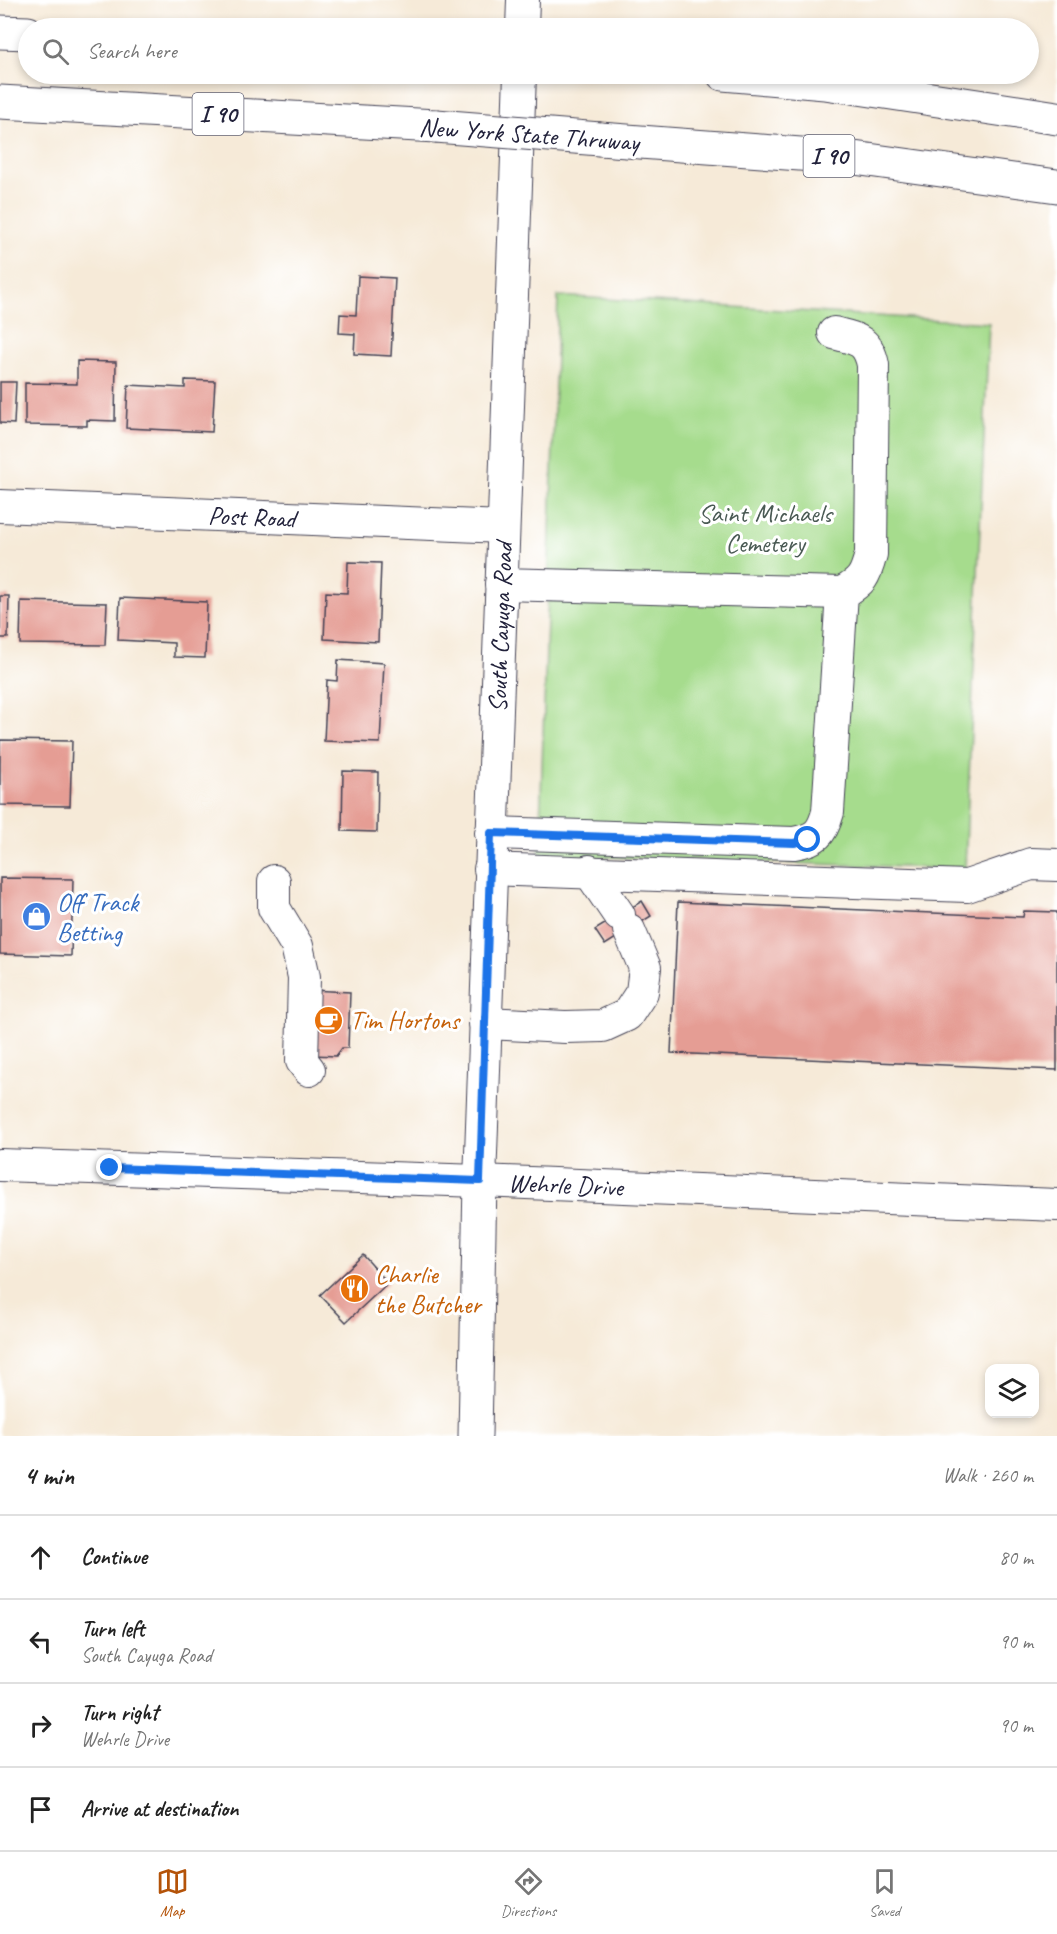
<!DOCTYPE html>
<meta charset="utf-8">
<style>
body{margin:0;font-family:Caveat,sans-serif;background:#f2f2f2;color:#222}
.controls{position:absolute;right:18px;bottom:18px;display:grid;overflow:hidden;border-radius:12px;box-shadow:0 3px 9px #0003}
.controls button{width:54px;height:54px;display:grid;place-items:center;padding:0;border:0;border-bottom:2px solid #e0e0e0;background:#fff;color:#222;font:30px sans-serif}
.stop{position:absolute;width:18px;height:18px;margin:-14px;border:4px solid #1a73e8;border-radius:50%;background:#fff}
.stop.end{background:#1a73e8;border-color:#fff;box-shadow:0 2px 6px #0008}
.list{margin:0;padding:0;list-style:none}
h2{display:flex;justify-content:space-between;align-items:center;height:78px;margin:0;padding:0 24px;font-size:26px}
h2 small{font-size:20px;font-weight:400;color:#767676}
.list li{display:grid;grid-template-columns:39px 1fr auto;gap:18px;align-items:center;box-sizing:border-box;height:84px;padding:0 24px;border-top:2px solid #e0e0e0}
.list b{display:block;font-size:22px;white-space:nowrap}
.list p{margin:0;font-size:20px;white-space:nowrap;color:#767676}
.list em{font-size:20px;font-style:normal;color:#767676}
.icon{flex:none;width:33px;height:33px;fill:none;stroke:currentColor;stroke-width:2;stroke-linecap:round;stroke-linejoin:round}
.map{position:relative;flex:none;width:1057px;height:1436px;overflow:hidden}
.search{position:absolute;background:#fff;box-shadow:0 3px 9px #0003;left:18px;right:18px;top:18px;height:66px;display:flex;align-items:center;gap:15px;box-sizing:border-box;padding:0 21px;border-radius:33px;color:#767676;font-size:22px}
.sheet{height:414px;background:#fff}
nav{display:flex;justify-content:space-around;align-items:center;box-sizing:border-box;height:84px;border-top:2px solid #e0e0e0;background:#fff;font-size:16px;color:#767676}
nav a{display:grid;justify-items:center;gap:3px}
nav .on{color:#b45309}
.map>svg:first-child{display:block}
.green{fill:#a6dc8d;stroke:#647f64;stroke-width:1.5}
.building{fill:#e59d94}
.lines{fill:none;stroke-linecap:round;stroke-linejoin:round}
.minor-casing{stroke:#424053;stroke-width:34}
.major-casing{stroke:#424053;stroke-width:35}
.highway-casing{stroke:#424053;stroke-width:35}
.minor{stroke:#fff;stroke-width:32}
.major{stroke:#fff;stroke-width:33}
.highway{stroke:#fff;stroke-width:33}
.highway-bridge-casing{stroke:#424053;stroke-width:35;stroke-linecap:butt}
.highway-bridge{stroke:#fff;stroke-width:33}
.route{stroke:#1a73e8;stroke-width:8}
.labels{text-anchor:middle;stroke-width:6;stroke-linejoin:round;paint-order:stroke}
.shield{fill:#fff;stroke:#646476;stroke-width:1.5}
.shield-label{font-size:24px;font-weight:bold;fill:#22223b}
.street-label{font-size:26px;fill:#22223b;stroke:#fff}
.park-label{font-size:26px;fill:#4a5a54;stroke:#fff}
.shop-label{font-size:26px;fill:#366cbe;stroke:#fff;text-anchor:start}
.food-label{font-size:26px;fill:#c56008;stroke:#fff;text-anchor:start}
</style>
<div class="map">
<svg width="1057" height="1436" viewBox="0 0 1057 1436">
<rect width="100%" height="100%" fill="#fff"/>
<filter id="ink" filterUnits="userSpaceOnUse"><feTurbulence type="fractalNoise" baseFrequency=".0167" numOctaves="2"/><feDisplacementMap in="SourceGraphic" scale="12" xChannelSelector="R" yChannelSelector="G"/><feConvolveMatrix kernelMatrix="1 2 1 2 8 2 1 2 1" color-interpolation-filters="sRGB"/></filter>
<filter id="wash" filterUnits="userSpaceOnUse"><feTurbulence type="fractalNoise" baseFrequency=".008" numOctaves="4" result="noise"/><feDisplacementMap in="SourceGraphic" scale="24" xChannelSelector="R" yChannelSelector="G"/><feGaussianBlur stdDeviation="1.35" result="paint"/><feColorMatrix in="noise" values="0 0 0 0 0 0 0 0 0 0 0 0 0 0 0 0 0 1.4 0 .05"/><feComposite in="paint" operator="in"/></filter>
<g filter="url(#wash)">
<rect width="100%" height="100%" fill="#f6ead8"/>
<!-- green -->
<path class="green" d="M 558,296 L 989,323 L 965,869 L 539,855 Z"/>
<g id="blocks">
<!-- building -->
<path class="building" d="M 358,276 L 395,278 L 391,356 L 354,354 L 355,334 L 339,333 L 340,314 L 356,315 Z
M 77,361 L 116,362 L 115,421 L 87,420 L 87,426 L 25,425 L 25,383 L 77,384 Z
M 185,380 L 215,381 L 212,432 L 126,428 L 128,385 L 185,388 Z
M 0,382 L 16,382 L 14,424 L 0,423 Z
M 348,562 L 381,563 L 378,642 L 324,639 L 326,592 L 347,593 Z
M 0,596 L 9,596 L 8,638 L 0,638 Z
M 120,598 L 207,602 L 205,658 L 174,657 L 174,643 L 118,640 Z
M 21,601 L 107,603 L 105,645 L 20,644 Z
M 338,660 L 384,663 L 380,743 L 324,741 L 327,680 L 337,681 Z
M 0,740 L 72,741 L 70,806 L 0,805 Z
M 343,771 L 378,772 L 377,832 L 342,831 Z
M 0,878 L 73,879 L 71,956 L 0,954 Z
M 642,901 L 651,916 L 605,945 L 595,930 Z
M 678,902 L 1023,917 L 1024,911 L 1057,912 L 1057,1070 L 671,1053 Z
M 310,990 L 350,992 L 348,1048 L 342,1048 L 336,1056 L 313,1055 Z
M 363,1255 L 388,1283 L 346,1322 L 320,1295 Z"/>
</g>
</g>
<g filter="url(#ink)">
<use href="#blocks" fill-opacity="0" stroke="#424053" stroke-width="1.5"/>
<g class="lines">
<defs>
<g id="minor">
<path d="M 522,28 L 523,0"/>
<path id="s1" d="M 0,506 L 503,527"/>
<path d="M 501,584 L 842,593 C 862,582 865,577 871,554 L 873,365 C 868,340 857,339 834,333"/>
<path d="M 491,833 L 794,843 C 816,839 822,834 828,812 L 842,593"/>
<path d="M 490,869 L 967,886 L 1031,864 L 1057,865"/>
<path d="M 589,871 L 619,915"/>
<path d="M 274,881 L 274,908 L 297,946 L 304,977 L 302,1061 L 309,1070"/>
<path d="M 485,1023 L 565,1027 L 603,1026 L 627,1015 L 642,992 L 645,968 L 629,930"/>
<path id="s2" d="M 0,1165 L 480,1181 L 1057,1205"/>
<path id="s3" d="M 480,1181 L 520,74"/>
</g>
<path id="major" d="M 475,1436 L 480,1181"/>
<path id="highway" d="M 0,32 L 28,33
M 723,74 L 825,83 L 1057,118
M 0,102 L 436,126
M 600,139 L 854,158 L 1057,186"/>
</defs>
<!-- minor casing -->
<use href="#minor" class="minor-casing"/>
<!-- major casing -->
<use href="#major" class="major-casing"/>
<!-- highway casing -->
<use href="#highway" class="highway-casing"/>
<!-- minor -->
<use href="#minor" class="minor"/>
<!-- major -->
<use href="#major" class="major"/>
<!-- highway -->
<use href="#highway" class="highway"/>
<defs>
<path id="highway-bridge" d="M 436,126 L 600,139"/>
</defs>
<!-- highway-bridge casing -->
<use href="#highway-bridge" class="highway-bridge-casing"/>
<!-- highway-bridge -->
<use href="#highway-bridge" class="highway-bridge"/>
</g>
</g>
<g class="lines" filter="url(#ink)">
<!-- route -->
<path class="route" d="M 110,1168 L 480,1181 L 491,833 L 794,843 L 808,840"/>
</g>
<!-- icons -->
<defs>
<symbol id="shop-disc" viewBox="-11 -11 22 22"><circle r="9.5" fill="#3f7fe0" stroke="#fff"/><path d="M-5-2.5h2.3a2.7 3.5 0 0 1 5.4 0H5L5.5 6h-11ZM-1.5-2.5h3a1.5 2.3 0 0 0-3 0Z" fill="#fff"/></symbol>
<symbol id="cafe-disc" viewBox="-11 -11 22 22"><circle r="9.5" fill="#e8710a" stroke="#fff"/><path d="M-5.5-4.5H6V0H3Q3 3.5 0 3.5H-2.5Q-5.5 3.5-5.5 0ZM3-3.2v2h1.7v-2ZM-6 4.5H4V6H-6Z" fill="#fff"/></symbol>
<symbol id="restaurant-disc" viewBox="-11 -11 22 22"><circle r="9.5" fill="#e8710a" stroke="#fff"/><path d="M-5-6h1v4h1v-4h1v4h1v-4h1v5L-1.5 .5V6h-2V.5L-5-1ZM5-6V6H3V1.5H1.5Q1.5-4 5-6Z" fill="#fff"/></symbol>
</defs>
<g fill-rule="evenodd">
<use href="#shop-disc" x="20" y="900" width="33" height="33"/>
<use href="#cafe-disc" x="312" y="1004" width="33" height="33"/>
<use href="#restaurant-disc" x="338" y="1272" width="33" height="33"/>
</g>
<g class="labels">
<!-- shield labels -->
<g class="shield">
<rect x="192.5" y="93" width="51" height="42" rx="4.5"/>
<rect x="803.5" y="135" width="51" height="42" rx="4.5"/>
</g>
<g class="shield-label">
<text x="218" y="122">I 90</text>
<text x="829" y="164">I 90</text>
</g>
<!-- street labels -->
<g class="street-label">
<text transform="translate(529 134) rotate(4)" y="9">New York State Thruway</text>
<text dy="9" stroke="none"><textPath href="#s1" startOffset="252">Post Road</textPath></text>
<text dy="9" stroke="none"><textPath href="#s3" startOffset="554">South Cayuga Road</textPath></text>
<text dy="9" stroke="none"><textPath href="#s2" startOffset="566">Wehrle Drive</textPath></text>
</g>
<!-- park labels -->
<g class="park-label">
<text x="765" y="522">Saint Michaels<tspan x="765" dy="30">Cemetery</tspan></text>
</g>
<!-- shop labels -->
<g class="shop-label">
<text x="57" y="911">Off Track<tspan x="57" dy="30">Betting</tspan></text>
</g>
<!-- food labels -->
<g class="food-label">
<text x="350" y="1029">Tim Hortons</text>
<text x="375" y="1283">Charlie<tspan x="375" dy="30">the Butcher</tspan></text>
</g>
</g>
</svg>
<div class="controls">
<button><svg class="icon" aria-label="layers" viewBox="0 0 24 24"><path d="M12 4l9 5-9 5-9-5zM3 14l9 5 9-5"/></svg></button>
</div>
<div class="stop" style="left:808px;top:840px"></div>
<div class="stop end" style="left:110px;top:1168px"></div>
<div class="search"><svg class="icon" aria-label="search" viewBox="0 0 24 24"><circle cx="10" cy="10" r="6"/><path d="M15 15l6 6"/></svg>Search here</div>
</div>
<section class="sheet">
<h2>4 min<small>Walk · 260 m</small></h2>
<ul class="list">
<li><svg class="icon" aria-label="ahead" viewBox="0 0 24 24"><path d="M12 20V5M6 11l6-6 6 6"/></svg><div><b>Continue</b></div><em>80 m</em></li>
<li><svg class="icon" aria-label="left" viewBox="0 0 24 24"><path d="M17 20v-9H6M10 6l-5 5 5 5"/></svg><div><b>Turn left</b><p>South Cayuga Road</p></div><em>90 m</em></li>
<li><svg class="icon" aria-label="right" viewBox="0 0 24 24"><path d="M7 20v-9h11M14 6l5 5-5 5"/></svg><div><b>Turn right</b><p>Wehrle Drive</p></div><em>90 m</em></li>
<li><svg class="icon" aria-label="arrive" viewBox="0 0 24 24"><path d="M6 21V4h12l-3 4 3 4H6"/></svg><div><b>Arrive at destination</b></div></li>
</ul>
</section>
<nav>
<a class="on"><svg class="icon" aria-label="map" viewBox="0 0 24 24"><path d="M3 6l6-2 6 2 6-2v14l-6 2-6-2-6 2zM9 4v14M15 6v14"/></svg>Map</a>
<a><svg class="icon" aria-label="directions" viewBox="0 0 24 24"><path d="M12 3l9 9-9 9-9-9zM9 14v-3h6M13 9l2 2-2 2"/></svg>Directions</a>
<a><svg class="icon" aria-label="saved" viewBox="0 0 24 24"><path d="M7 4h10v16l-5-4-5 4z"/></svg>Saved</a>
</nav>
